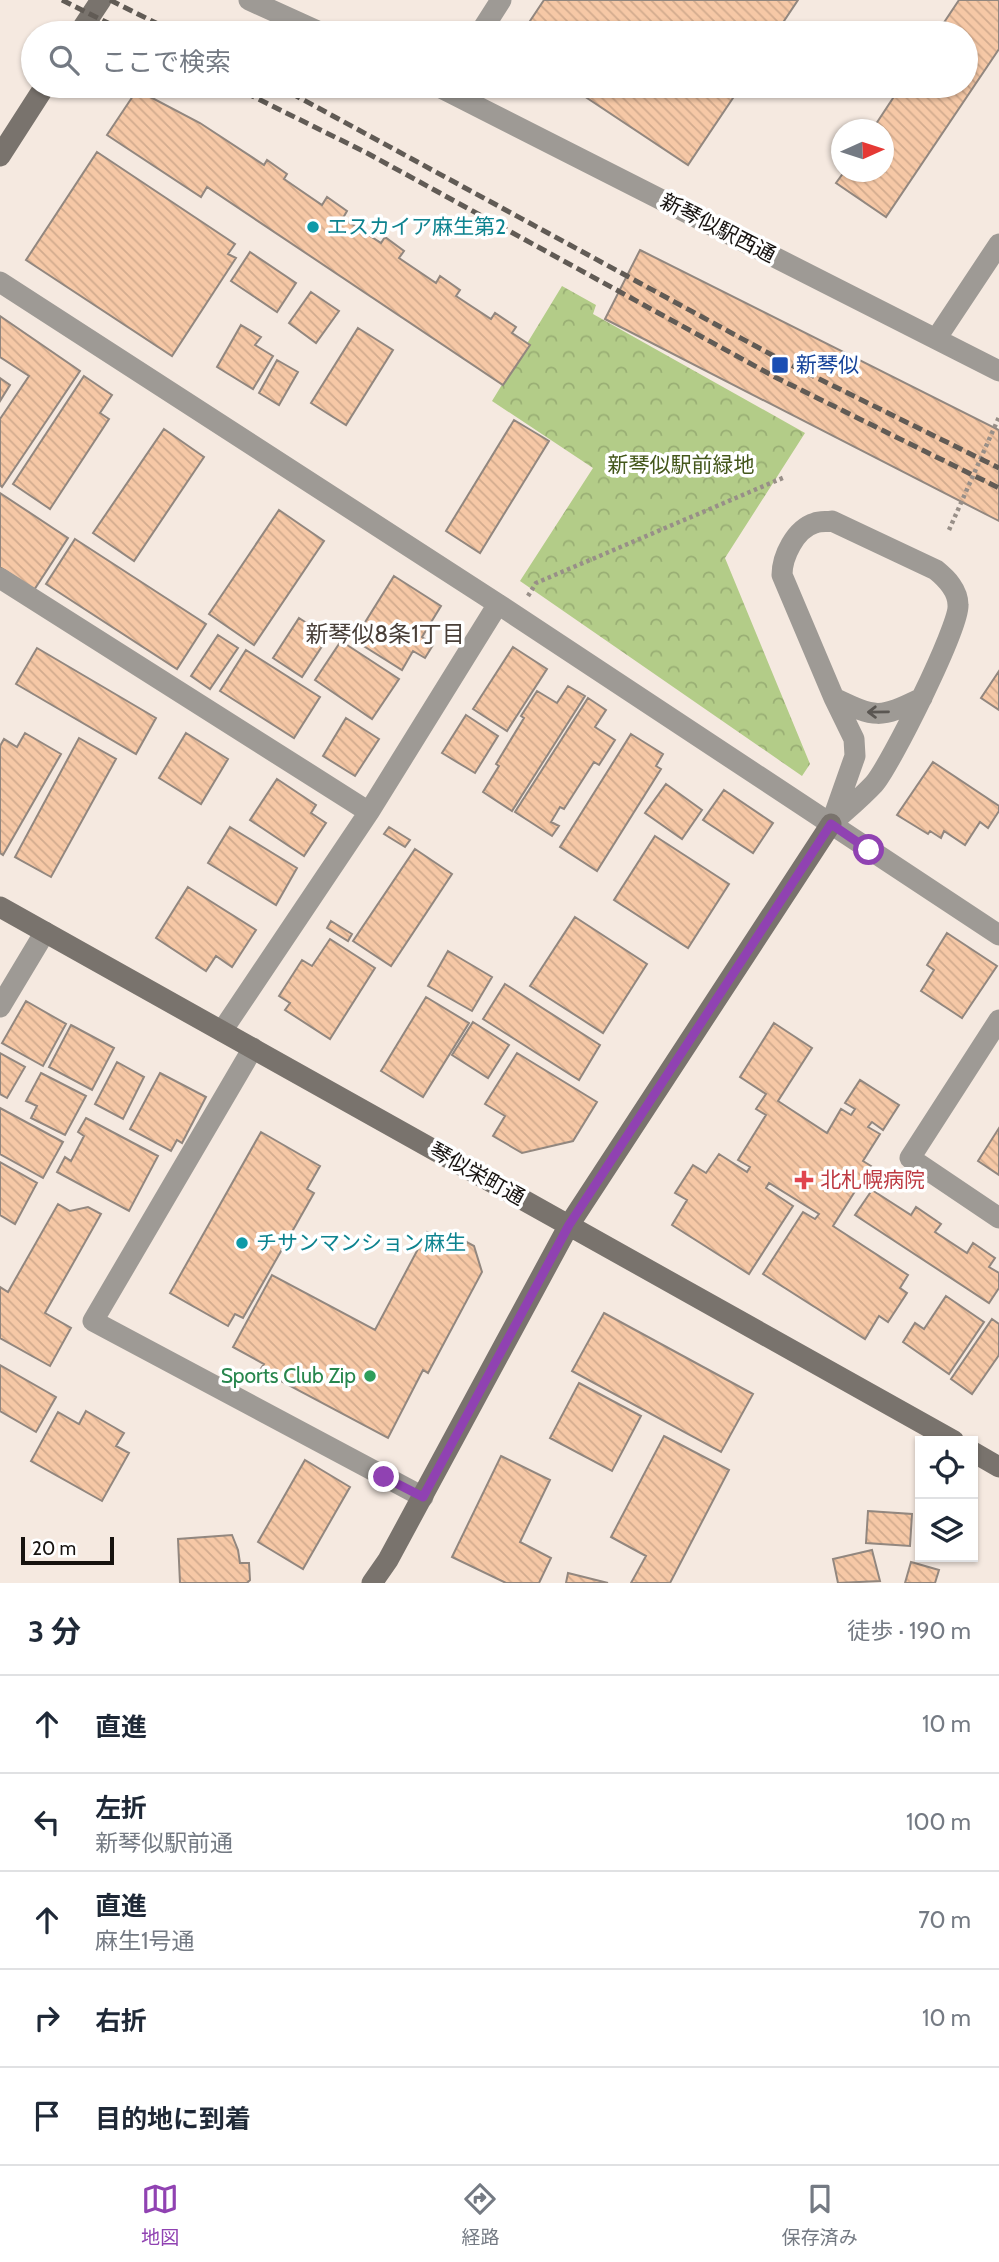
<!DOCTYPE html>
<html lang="ja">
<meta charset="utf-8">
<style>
body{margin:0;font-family:Cabin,"Noto Sans JP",sans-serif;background:#f2f2f3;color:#1f2937}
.controls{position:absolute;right:21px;bottom:21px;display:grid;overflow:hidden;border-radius:0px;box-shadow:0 2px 5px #0004}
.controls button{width:63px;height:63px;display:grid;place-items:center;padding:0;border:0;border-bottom:2px solid #e0e1e3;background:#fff;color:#1f2937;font:35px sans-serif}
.compass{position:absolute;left:831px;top:119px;width:63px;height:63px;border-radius:50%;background:#fff;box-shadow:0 2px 5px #0004;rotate:87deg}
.scale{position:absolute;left:21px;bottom:18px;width:93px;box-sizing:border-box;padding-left:7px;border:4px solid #16120f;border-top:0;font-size:19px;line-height:24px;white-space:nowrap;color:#16120f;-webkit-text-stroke:5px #fff;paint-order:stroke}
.stop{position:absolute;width:21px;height:21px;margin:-16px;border:5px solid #9042b2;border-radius:50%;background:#fff}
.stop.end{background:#9042b2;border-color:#fff;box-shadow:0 2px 7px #0008}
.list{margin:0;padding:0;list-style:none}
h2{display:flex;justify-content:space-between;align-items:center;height:91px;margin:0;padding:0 28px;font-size:30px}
h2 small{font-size:23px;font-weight:400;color:#747a83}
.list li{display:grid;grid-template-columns:46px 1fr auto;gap:21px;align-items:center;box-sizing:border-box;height:98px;padding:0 28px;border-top:2px solid #e0e1e3}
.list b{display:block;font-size:26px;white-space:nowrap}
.list p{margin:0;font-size:23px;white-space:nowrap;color:#747a83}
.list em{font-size:23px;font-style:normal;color:#747a83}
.icon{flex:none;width:38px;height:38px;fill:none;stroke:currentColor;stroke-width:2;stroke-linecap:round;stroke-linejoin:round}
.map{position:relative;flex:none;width:999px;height:1583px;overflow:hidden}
.search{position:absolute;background:#fff;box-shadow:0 2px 5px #0004;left:21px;right:21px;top:21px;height:77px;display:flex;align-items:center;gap:18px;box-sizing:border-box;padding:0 24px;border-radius:38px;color:#747a83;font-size:26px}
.sheet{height:581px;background:#fff}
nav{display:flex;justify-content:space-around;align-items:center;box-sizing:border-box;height:98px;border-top:2px solid #e0e1e3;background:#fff;font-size:19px;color:#747a83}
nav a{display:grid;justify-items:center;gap:4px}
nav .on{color:#9042b2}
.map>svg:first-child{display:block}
.park{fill:url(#park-crowns)}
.building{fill:url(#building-back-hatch);stroke:#92877f;stroke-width:2}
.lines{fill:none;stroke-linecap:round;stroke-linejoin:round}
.path{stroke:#988f88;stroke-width:4.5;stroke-dasharray:3.5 3.5;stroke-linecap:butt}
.street{stroke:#9e9a95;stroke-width:21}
.secondary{stroke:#79736d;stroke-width:21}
.rail{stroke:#615b55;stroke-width:5;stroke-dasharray:10 5;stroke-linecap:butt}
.oneway{stroke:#5a5652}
.route{stroke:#9042b2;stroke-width:9}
.culture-dot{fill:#0f9aa8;stroke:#fff;stroke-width:2.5}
.transit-dot{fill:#1a4fb4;stroke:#fff;stroke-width:2.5}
.health-dot{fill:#e0444e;stroke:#fff;stroke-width:2.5}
.leisure-dot{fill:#2e9e5b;stroke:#fff;stroke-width:2.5}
.labels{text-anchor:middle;stroke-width:7;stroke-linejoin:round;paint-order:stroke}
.culture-label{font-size:21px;fill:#0d838f;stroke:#fff;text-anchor:start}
.street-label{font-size:21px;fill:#16120f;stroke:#fff}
.transit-label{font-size:21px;fill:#164399;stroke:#fff;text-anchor:start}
.park-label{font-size:21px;fill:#44571b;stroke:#fff}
.health-label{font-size:21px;fill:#be3a42;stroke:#fff;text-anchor:start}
.leisure-label{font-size:21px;fill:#27864d;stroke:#fff;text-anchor:end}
.neighbourhood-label{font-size:23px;fill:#483e37;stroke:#fff}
</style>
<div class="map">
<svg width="999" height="1583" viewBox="0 0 999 1583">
<defs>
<pattern id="park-crowns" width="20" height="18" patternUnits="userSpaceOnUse" patternTransform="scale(1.75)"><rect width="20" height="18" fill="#b3cc88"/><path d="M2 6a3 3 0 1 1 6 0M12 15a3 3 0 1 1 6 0" fill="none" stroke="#99ae74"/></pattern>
<pattern id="building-back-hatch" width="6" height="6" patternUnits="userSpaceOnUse" patternTransform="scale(1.75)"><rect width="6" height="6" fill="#f6c8a6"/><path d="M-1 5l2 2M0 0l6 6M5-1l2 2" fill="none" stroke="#d2ab8e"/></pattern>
</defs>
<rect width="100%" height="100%" fill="#f5e9e0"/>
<!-- park -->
<path class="park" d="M 562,286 L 596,305 L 593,314 L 805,433 L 725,558 L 810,764 L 802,776 L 520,581 L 593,468 L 492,401 Z"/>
<!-- building -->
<path class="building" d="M 544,0 L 798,0 L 776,33 L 522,33 Z
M 959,0 L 999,0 L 999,49 L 886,217 L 836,183 L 844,172 L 884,172 L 884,130 L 872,130 L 901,86 L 966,86 L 966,33 L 937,33 Z
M 569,86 L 741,86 L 688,165 Z
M 137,90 L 200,123 L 264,165 L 267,160 L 287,174 L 284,179 L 322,205 L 327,197 L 347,211 L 343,218 L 381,243 L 385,237 L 404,251 L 399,258 L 436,283 L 440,276 L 460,290 L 456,296 L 491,319 L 495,313 L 516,327 L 512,333 L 530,345 L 503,385 L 207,187 L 201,197 L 107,135 Z
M 97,152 L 235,244 L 228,254 L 236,258 L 172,356 L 26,260 Z
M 640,250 L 999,430 L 999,521 L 605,319 Z
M 250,252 L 296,283 L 277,312 L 231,281 Z
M 311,292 L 339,311 L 316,343 L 289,323 Z
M 0,316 L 80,371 L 2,487 L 0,485 L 0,419 L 29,376 L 0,357 Z
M 241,325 L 261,337 L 255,345 L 273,356 L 253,389 L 217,367 Z
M 358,328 L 393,350 L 346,425 L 311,403 Z
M 277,360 L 298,372 L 279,405 L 259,393 Z
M 84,376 L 112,395 L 100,413 L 109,419 L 50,509 L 13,484 Z
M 0,378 L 10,385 L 0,401 Z
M 514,420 L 549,441 L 480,553 L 446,531 Z
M 164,429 L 204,457 L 134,561 L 93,533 Z
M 0,493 L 68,538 L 34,590 L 0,567 Z
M 279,510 L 324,541 L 254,645 L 209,614 Z
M 75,539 L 206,624 L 177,669 L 46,584 Z
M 394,576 L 441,606 L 422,637 L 433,645 L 425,658 L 413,651 L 402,670 L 354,640 Z
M 299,618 L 328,637 L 302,677 L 273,658 Z
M 218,635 L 238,648 L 210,689 L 191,676 Z
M 341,641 L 399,679 L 372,719 L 315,680 Z
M 513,647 L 547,669 L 507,731 L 473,709 Z
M 37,648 L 156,718 L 136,754 L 16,684 Z
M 246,650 L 320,697 L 294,738 L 220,691 Z
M 999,671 L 999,710 L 981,698 Z
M 568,686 L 585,696 L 512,811 L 483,792 L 499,766 L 496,764 L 524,718 L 521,716 L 537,691 L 557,703 Z
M 588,698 L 606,710 L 595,727 L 615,740 L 599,765 L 594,762 L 564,809 L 560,807 L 551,822 L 559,826 L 552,836 L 515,812 Z
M 466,715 L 498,736 L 475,773 L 442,753 Z
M 346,718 L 379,739 L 355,776 L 323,756 Z
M 25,733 L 61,754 L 3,855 L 0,853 L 0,746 L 4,739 L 17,747 Z
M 186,733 L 228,759 L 201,804 L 159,778 Z
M 631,734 L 663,754 L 656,766 L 661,769 L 597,871 L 560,847 Z
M 79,738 L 116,759 L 51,877 L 15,857 Z
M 933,762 L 999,806 L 999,811 L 988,828 L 980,822 L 965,845 L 944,831 L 941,838 L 930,831 L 928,834 L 897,815 Z
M 277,779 L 316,805 L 311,813 L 326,823 L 304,856 L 250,820 Z
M 666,784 L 702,810 L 682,839 L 645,813 Z
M 724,790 L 773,823 L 753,853 L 703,820 Z
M 230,827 L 297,868 L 276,905 L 208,863 Z
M 389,827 L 410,840 L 405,847 L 384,834 Z
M 655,836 L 729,884 L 688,948 L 614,900 Z
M 415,849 L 452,874 L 391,966 L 353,941 Z
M 188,887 L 256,930 L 232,967 L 216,956 L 206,971 L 156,938 Z
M 575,917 L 647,964 L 603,1033 L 530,986 Z
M 331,921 L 352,934 L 348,941 L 327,928 Z
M 947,933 L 997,966 L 962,1018 L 921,991 L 934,970 L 927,965 Z
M 330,939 L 375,968 L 330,1039 L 285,1010 L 290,1003 L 279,996 L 302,960 L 312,966 Z
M 448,951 L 492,977 L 472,1011 L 428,986 Z
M 505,984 L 600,1045 L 579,1080 L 483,1019 Z
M 426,997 L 469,1023 L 423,1097 L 381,1071 Z
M 26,1001 L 66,1024 L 43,1066 L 2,1043 Z
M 473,1022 L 509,1045 L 488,1078 L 452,1055 Z
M 774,1023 L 812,1048 L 778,1101 L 827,1133 L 841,1109 L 851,1115 L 855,1109 L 845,1103 L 860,1080 L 899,1105 L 883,1130 L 872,1122 L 868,1127 L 880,1134 L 863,1161 L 871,1166 L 833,1226 L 908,1275 L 900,1288 L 907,1293 L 888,1322 L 879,1316 L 865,1339 L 763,1274 L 803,1212 L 815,1219 L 819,1214 L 769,1183 L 766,1188 L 793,1206 L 749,1274 L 672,1225 L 687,1200 L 675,1193 L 693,1165 L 706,1173 L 719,1154 L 747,1172 L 750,1167 L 738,1160 L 766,1115 L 756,1109 L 766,1094 L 740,1077 Z
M 71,1025 L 114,1048 L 92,1090 L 49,1067 Z
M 0,1053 L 25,1067 L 7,1098 L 0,1094 Z
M 517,1053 L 597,1102 L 573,1141 L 522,1153 L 493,1136 L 505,1116 L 485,1104 Z
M 117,1062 L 144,1077 L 123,1119 L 95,1104 Z
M 41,1073 L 86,1096 L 65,1135 L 31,1118 L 37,1106 L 26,1101 Z
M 160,1073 L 206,1097 L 182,1143 L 177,1140 L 171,1151 L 130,1129 Z
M 0,1108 L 63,1142 L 43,1178 L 0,1154 Z
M 86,1118 L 158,1156 L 129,1211 L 57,1172 L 65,1157 L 71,1161 L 84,1136 L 78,1132 Z
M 999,1128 L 999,1175 L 978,1161 Z
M 261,1132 L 320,1166 L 307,1189 L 314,1193 L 243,1318 L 235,1314 L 228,1326 L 170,1293 Z
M 0,1162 L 37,1183 L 15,1224 L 0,1215 Z
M 872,1190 L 911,1215 L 916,1207 L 941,1224 L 935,1232 L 967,1253 L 973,1243 L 995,1258 L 989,1267 L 999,1273 L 999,1288 L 989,1303 L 855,1215 Z
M 58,1204 L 70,1211 L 88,1207 L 101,1214 L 45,1313 L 71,1328 L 50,1366 L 0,1338 L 0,1287 L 8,1292 Z
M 427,1232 L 445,1241 L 450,1233 L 474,1246 L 482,1272 L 428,1373 L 423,1370 L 388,1438 L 260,1370 L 264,1364 L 233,1347 L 272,1275 L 375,1330 Z
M 946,1296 L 984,1322 L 949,1374 L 903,1342 L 915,1323 L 924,1329 Z
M 604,1313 L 753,1394 L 721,1452 L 572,1371 Z
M 992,1319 L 999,1324 L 999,1355 L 972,1394 L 951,1379 Z
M 0,1365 L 56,1397 L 36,1432 L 0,1411 Z
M 579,1383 L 641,1416 L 612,1471 L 550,1438 Z
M 86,1411 L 124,1433 L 116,1446 L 129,1453 L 102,1501 L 31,1461 L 58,1412 L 79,1424 Z
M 664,1436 L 729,1470 L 670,1583 L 631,1583 L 646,1556 L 611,1537 Z
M 501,1456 L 550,1480 L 520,1542 L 551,1558 L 539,1583 L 506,1583 L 452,1557 Z
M 305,1460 L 350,1487 L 303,1569 L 258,1542 Z
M 868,1511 L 912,1514 L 910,1546 L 866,1543 Z
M 232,1535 L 238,1550 L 240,1563 L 249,1563 L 250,1580 L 247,1583 L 180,1583 L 178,1539 Z
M 872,1550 L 880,1581 L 838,1583 L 833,1559 Z
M 911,1562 L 939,1570 L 935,1583 L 905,1583 Z
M 568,1573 L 608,1583 L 566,1583 Z"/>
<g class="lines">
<!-- path -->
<path class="path" d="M 949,530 L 999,417
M 528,596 L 536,583 L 785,477"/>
<!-- street -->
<path class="street" d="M 249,0 L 322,33
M 480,33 L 501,0
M 437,86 L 999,371
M 0,282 L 498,604 L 999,935
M 936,339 L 999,244
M 832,521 L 936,570 C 947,579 958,590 958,605 C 960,626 890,766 874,784 C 861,798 845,811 831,824 L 855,756 L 854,739 L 834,698 L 782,575 C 782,557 795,529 815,523 C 820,521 827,522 832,521 Z
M 0,578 L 369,812
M 834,698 C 876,718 879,719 922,698
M 0,1007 L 45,932
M 999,1020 L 910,1158 L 999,1218
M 222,1031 L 369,812 L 498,604
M 253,1048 L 93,1321 L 423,1497"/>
<!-- secondary -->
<path class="secondary" d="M 79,33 L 101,0
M 0,156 L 45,86
M 0,907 L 954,1441
M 973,1452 L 999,1467
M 372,1583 L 388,1560 L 569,1225 L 831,824"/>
<!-- rail -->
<path class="rail" d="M 62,0 L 128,33
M 110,0 L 176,33
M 232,86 L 367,153 L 775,377 L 999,488
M 278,86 L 783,361 L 999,468"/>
</g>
<!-- one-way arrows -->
<defs><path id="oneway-shaft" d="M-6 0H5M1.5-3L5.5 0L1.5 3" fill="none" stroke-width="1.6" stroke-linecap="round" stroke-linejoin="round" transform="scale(1.75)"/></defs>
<use class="oneway" href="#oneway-shaft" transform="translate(878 712) rotate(179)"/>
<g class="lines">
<!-- route -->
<path class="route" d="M 384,1477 L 423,1497 L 569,1225 L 831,824 L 869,850"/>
</g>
<!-- markers -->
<g class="culture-dot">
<circle cx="313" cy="227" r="7"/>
<circle cx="242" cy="1243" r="7"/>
</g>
<rect class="transit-dot" x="771" y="356" width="18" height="18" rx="3.5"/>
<path class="health-dot" d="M800.5 1169.5h7v7h7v7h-7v7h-7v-7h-7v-7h7z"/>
<circle class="leisure-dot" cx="370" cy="1376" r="7"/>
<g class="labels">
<!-- culture labels -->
<g class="culture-label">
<text x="327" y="234">エスカイア麻生第2</text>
<text x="256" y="1250">チサンマンション麻生</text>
</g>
<!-- street labels -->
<g class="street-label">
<text transform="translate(718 228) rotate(27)" y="7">新琴似駅西通</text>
<text transform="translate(477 1174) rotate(29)" y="7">琴似栄町通</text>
</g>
<!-- transit labels -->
<g class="transit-label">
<text x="796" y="372">新琴似</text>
</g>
<!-- park labels -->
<g class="park-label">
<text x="681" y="472">新琴似駅前緑地</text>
</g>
<!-- health labels -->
<g class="health-label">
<text x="820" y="1187">北札幌病院</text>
</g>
<!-- leisure labels -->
<g class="leisure-label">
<text x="356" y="1383">Sports Club Zip</text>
</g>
<!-- neighbourhood labels -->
<g class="neighbourhood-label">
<text x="385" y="642">新琴似8条1丁目</text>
</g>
</g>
</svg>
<div class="controls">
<button><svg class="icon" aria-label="locate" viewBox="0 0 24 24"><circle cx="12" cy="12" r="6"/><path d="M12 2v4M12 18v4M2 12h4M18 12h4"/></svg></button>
<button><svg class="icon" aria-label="layers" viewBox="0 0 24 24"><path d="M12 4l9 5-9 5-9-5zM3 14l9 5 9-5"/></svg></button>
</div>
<svg class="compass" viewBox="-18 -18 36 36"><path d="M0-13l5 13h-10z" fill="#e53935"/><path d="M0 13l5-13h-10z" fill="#747a83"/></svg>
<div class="scale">20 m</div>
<div class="stop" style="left:869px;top:850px"></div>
<div class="stop end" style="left:384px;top:1477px"></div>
<div class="search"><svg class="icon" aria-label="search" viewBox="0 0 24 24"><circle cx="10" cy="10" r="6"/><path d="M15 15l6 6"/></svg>ここで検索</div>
</div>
<section class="sheet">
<h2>3 分<small>徒歩 · 190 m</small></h2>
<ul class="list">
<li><svg class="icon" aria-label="ahead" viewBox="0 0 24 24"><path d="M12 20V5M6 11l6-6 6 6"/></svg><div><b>直進</b></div><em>10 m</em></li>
<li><svg class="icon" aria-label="left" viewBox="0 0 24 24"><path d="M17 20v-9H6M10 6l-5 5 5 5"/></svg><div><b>左折</b><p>新琴似駅前通</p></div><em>100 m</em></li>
<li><svg class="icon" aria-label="ahead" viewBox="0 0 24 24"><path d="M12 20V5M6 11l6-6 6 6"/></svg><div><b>直進</b><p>麻生1号通</p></div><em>70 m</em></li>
<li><svg class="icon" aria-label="right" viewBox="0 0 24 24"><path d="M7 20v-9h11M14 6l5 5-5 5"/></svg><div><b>右折</b></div><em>10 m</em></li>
<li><svg class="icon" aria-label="arrive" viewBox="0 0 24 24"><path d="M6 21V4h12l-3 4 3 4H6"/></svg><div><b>目的地に到着</b></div></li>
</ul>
</section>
<nav>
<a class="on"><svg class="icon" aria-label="map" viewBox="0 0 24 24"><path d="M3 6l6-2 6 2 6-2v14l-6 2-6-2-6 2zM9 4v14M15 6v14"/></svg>地図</a>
<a><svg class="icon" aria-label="directions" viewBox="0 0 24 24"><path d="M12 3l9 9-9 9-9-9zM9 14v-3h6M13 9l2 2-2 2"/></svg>経路</a>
<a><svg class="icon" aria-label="saved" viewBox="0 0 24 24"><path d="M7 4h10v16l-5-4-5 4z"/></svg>保存済み</a>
</nav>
